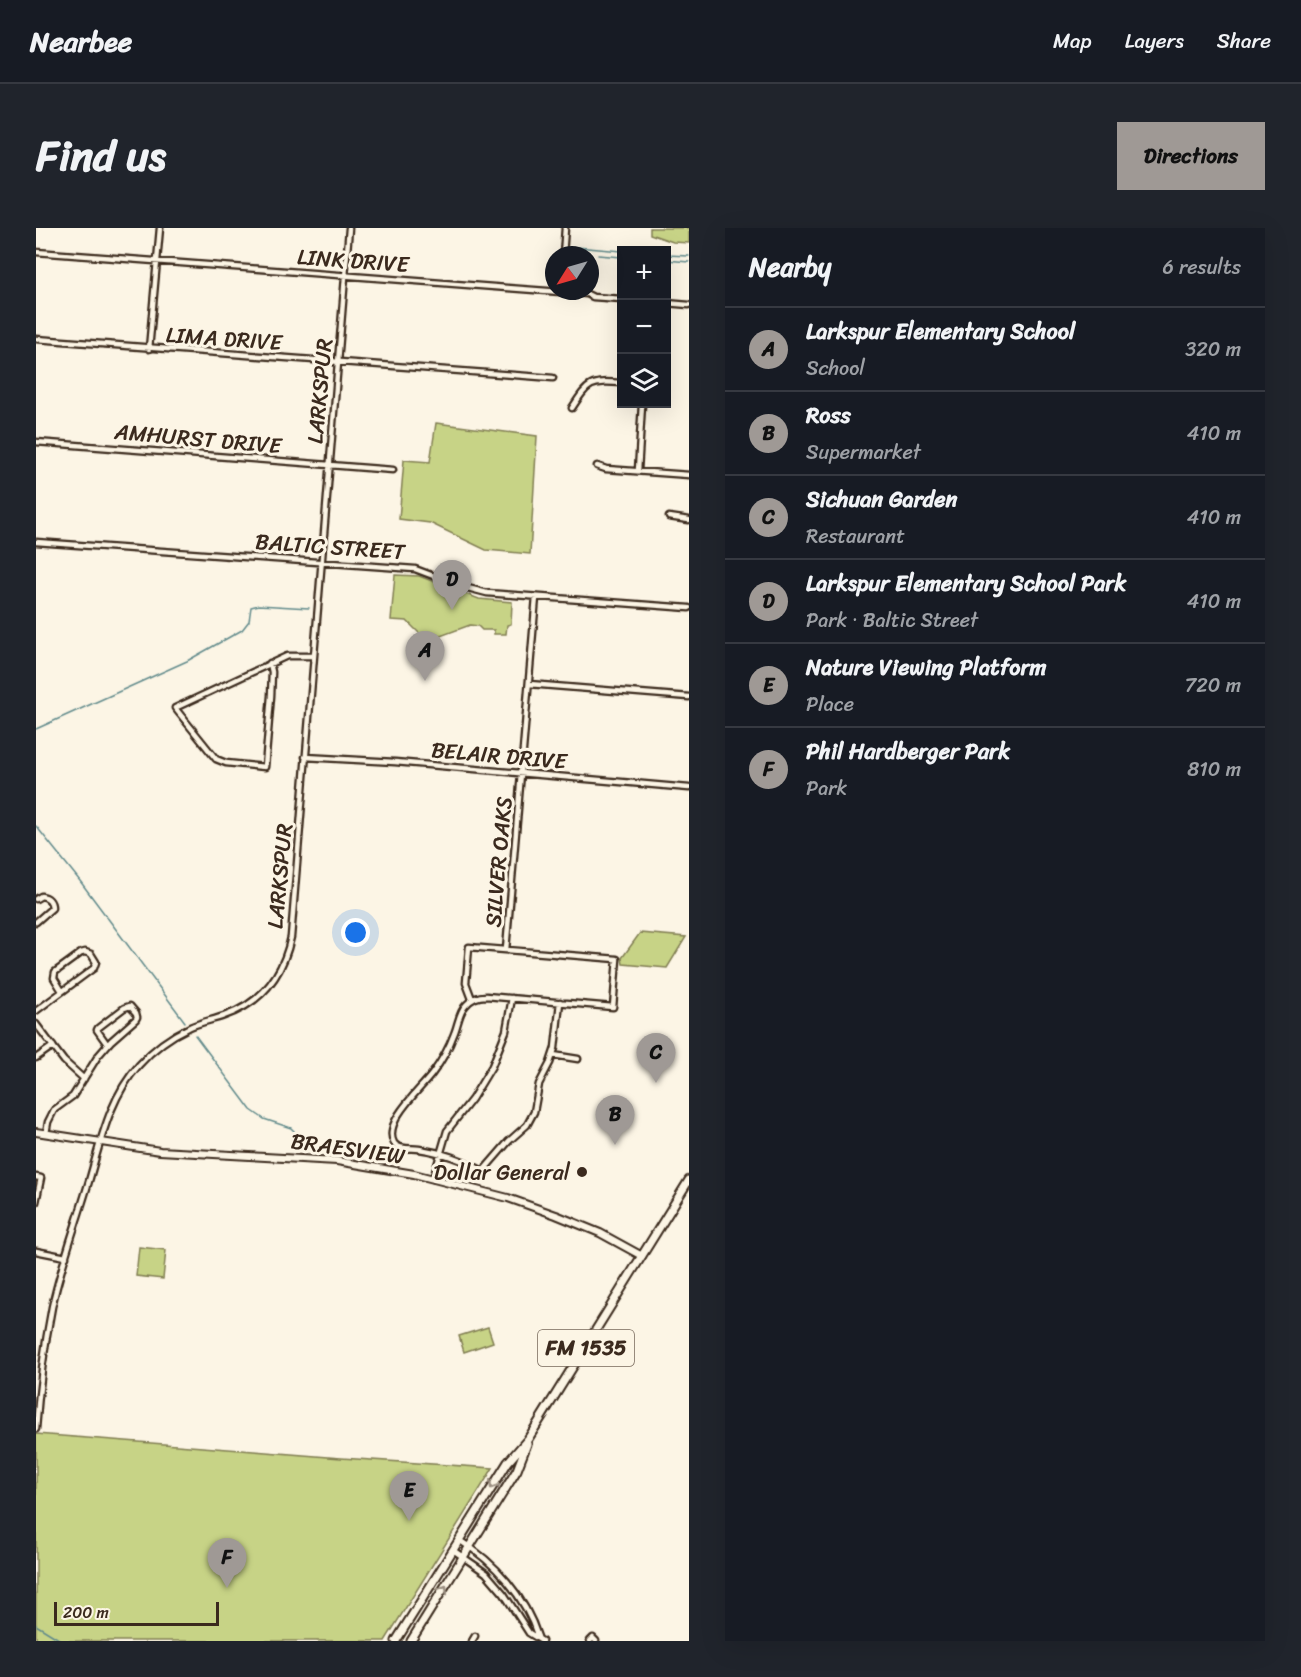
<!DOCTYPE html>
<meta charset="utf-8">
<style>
body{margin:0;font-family:Sriracha,sans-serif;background:#20242c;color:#f1f3f6}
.controls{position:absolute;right:18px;top:18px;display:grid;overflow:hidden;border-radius:0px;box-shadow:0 6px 24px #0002}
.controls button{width:54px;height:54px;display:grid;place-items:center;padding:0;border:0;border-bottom:2px solid #363941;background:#171b24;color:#f1f3f6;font:30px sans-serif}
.compass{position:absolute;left:509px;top:18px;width:54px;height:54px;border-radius:50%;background:#171b24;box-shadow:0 6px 24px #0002;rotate:233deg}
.scale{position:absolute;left:18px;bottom:15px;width:165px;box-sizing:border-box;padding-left:6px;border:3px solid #3b2a1e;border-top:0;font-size:16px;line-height:21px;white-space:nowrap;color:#3b2a1e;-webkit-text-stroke:4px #fcf5e5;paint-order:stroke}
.you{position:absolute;left:320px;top:705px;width:21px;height:21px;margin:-15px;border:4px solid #fff;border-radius:50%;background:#1a73e8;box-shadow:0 0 0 9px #1a73e833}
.badge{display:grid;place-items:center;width:39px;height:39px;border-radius:50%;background:#9f9995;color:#111;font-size:20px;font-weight:700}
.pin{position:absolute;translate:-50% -50px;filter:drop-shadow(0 2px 3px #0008)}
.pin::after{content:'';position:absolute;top:32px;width:21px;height:18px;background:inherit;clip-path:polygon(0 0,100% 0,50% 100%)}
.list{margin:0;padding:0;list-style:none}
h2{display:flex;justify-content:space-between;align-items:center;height:78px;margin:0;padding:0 24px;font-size:26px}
h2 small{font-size:20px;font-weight:400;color:#9ea1a6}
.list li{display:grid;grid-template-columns:39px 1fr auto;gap:18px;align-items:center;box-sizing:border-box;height:84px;padding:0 24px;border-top:2px solid #363941}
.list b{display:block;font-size:22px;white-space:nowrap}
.list p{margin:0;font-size:20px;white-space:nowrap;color:#9ea1a6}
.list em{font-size:20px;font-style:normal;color:#9ea1a6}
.icon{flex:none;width:33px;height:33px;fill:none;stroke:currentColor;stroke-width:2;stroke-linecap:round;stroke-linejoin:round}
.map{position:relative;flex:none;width:653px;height:1413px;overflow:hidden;border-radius:0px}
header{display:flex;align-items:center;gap:36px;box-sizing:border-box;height:84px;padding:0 30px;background:#171b24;border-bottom:2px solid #363941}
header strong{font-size:28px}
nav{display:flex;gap:33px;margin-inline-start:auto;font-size:21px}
.intro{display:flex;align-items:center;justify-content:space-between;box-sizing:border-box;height:144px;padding:0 36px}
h1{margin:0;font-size:42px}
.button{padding:15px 27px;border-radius:0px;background:#9f9995;color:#111;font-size:21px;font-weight:700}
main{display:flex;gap:36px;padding:0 36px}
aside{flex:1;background:#171b24;border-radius:0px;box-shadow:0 6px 24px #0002}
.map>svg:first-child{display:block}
.green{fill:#c7d386;stroke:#817e52;stroke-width:1.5}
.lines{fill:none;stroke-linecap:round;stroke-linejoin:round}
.stream{stroke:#628b8c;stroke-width:1.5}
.street-casing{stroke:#3b2a1e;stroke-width:9}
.secondary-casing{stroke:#3b2a1e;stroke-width:10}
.primary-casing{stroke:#3b2a1e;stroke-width:11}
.street{stroke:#fcf5e5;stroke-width:4.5}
.secondary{stroke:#fcf5e5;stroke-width:6}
.primary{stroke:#fcf5e5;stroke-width:7}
.oneway{stroke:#9c9082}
.poi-dot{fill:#3b2a1e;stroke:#fcf5e5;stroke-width:2}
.labels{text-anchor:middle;stroke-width:6;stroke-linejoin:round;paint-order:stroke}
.shield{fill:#fcf5e5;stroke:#75675a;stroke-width:1.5}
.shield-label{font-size:21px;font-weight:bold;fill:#3b2a1e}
.street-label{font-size:22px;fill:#3b2a1e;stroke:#fcf5e5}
.poi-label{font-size:22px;fill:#3b2a1e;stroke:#fcf5e5;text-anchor:end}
</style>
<header>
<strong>Nearbee</strong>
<nav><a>Map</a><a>Layers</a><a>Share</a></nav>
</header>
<div class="intro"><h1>Find us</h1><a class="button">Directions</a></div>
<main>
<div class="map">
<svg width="653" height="1413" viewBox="0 0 653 1413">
<rect width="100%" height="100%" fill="#fcf5e5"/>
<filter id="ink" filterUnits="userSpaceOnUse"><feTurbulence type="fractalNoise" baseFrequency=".0167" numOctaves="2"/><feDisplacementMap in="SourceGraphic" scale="12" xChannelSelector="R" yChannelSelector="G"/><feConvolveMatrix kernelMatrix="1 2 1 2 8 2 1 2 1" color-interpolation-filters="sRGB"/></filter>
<g filter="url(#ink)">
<!-- green -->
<path class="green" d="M 614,0 L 653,0 L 653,15 L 637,14 L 614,6 Z
M 400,195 L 501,208 L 494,326 L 450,322 L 394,295 L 363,291 L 368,232 L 394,234 Z
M 359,347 L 383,348 L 443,371 L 476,374 L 475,396 L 471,397 L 470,406 L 458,406 L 458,402 L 446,402 L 442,398 L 434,397 L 391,413 L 371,393 L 355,392 Z
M 604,705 L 650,709 L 631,740 L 587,736 L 586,730 Z
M 103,1019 L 130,1022 L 127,1051 L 100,1048 Z
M 452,1099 L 457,1114 L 428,1124 L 423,1108 Z
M 0,1206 L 305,1230 L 457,1240 L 349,1413 L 0,1413 Z"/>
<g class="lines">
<!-- stream -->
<path class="stream" d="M 534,27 L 536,20 L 540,19 L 586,23
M 562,27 L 586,29
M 630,27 L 653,28
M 630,32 L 653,34
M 0,501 L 151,433 L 206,402 L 213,393 L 215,379 L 223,377 L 273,380
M 0,598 L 44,653 L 149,794
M 159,807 L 215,882 L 228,891 L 255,900 L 261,906 L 266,919
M 0,1397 L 26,1413"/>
<defs>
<path id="street" d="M 0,24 L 551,66 L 557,69 L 586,71
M 527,27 L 529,0
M 630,75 L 653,77
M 0,111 L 517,150
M 113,121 L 124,0
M 536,180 C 553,154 554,153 586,155
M 0,214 L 357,242
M 561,238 L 570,241 L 653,247
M 602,243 L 606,176
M 633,289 L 653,292
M 0,314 L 379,341 L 424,358 L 451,365 L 653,380
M 234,435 L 236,444 L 235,468 L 229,539 L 190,535 L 180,531 L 139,480 L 251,428 L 278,428
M 493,456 L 653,469
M 269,529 L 359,534 L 653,560
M 0,671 L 5,668 C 12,669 16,673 16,680 L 0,694
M 470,722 L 500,369
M 436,771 L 430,755 L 433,719 L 581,731 L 577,779 L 450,768 C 442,768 436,770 430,777 C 423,784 422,797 418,806 C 413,820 405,834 396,846 C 385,861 346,894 358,915 C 362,922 375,920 383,921 C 408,925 425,931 447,943 L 473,913 L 491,897 L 498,884 L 503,856 L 514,835 L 519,820 L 524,774
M 0,783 L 58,740 L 60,734 L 55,726 L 49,724 L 45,725 L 19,744 L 18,750 L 26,763
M 0,796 L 28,833 L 48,851
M 517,827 L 542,831
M 0,830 L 17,818
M 10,905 L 12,894 L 18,882 L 37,868 L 62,828 L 75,813 L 100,791 L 101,789 L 100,785 L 94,778 L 88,780 L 62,800 L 61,802 L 71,816
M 0,949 L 5,950 L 0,974
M 397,951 L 411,903 L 436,871 L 456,838 L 470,803 L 476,770
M 0,1023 L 30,1029
M 0,1201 C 3,1160 8,1120 16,1079 C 25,1037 41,994 53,953 C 65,912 74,869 103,837 C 117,821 135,808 154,799 C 165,794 177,792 188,788 C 226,775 247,746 255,709 L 313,0
M 423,1312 C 459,1334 489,1368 502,1409
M 417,1322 L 450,1345 L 468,1366 L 493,1405 L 506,1413
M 436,1413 L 439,1408
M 554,1413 L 557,1410 L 560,1413"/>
<path id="secondary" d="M 0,904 L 124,923 L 301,933 L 378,946 L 472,970 L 520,987 L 564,1005 L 606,1028"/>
<path id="primary" d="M 360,1413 L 472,1234 L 492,1211 L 653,952
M 375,1413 L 481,1242 L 491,1216"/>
</defs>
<!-- street casing -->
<use href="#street" class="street-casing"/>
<!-- secondary casing -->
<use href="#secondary" class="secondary-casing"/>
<!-- primary casing -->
<use href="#primary" class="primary-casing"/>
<!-- street -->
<use href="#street" class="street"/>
<!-- secondary -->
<use href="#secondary" class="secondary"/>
<!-- primary -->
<use href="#primary" class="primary"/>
</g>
<!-- one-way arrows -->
<defs><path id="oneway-chevron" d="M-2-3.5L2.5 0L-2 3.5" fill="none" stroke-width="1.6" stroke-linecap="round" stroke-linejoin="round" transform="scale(1.5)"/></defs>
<g class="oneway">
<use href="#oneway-chevron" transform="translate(457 1257) rotate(122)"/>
<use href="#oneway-chevron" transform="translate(408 1361) rotate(-58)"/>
</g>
</g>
<!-- markers -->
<circle class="poi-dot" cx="546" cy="944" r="6"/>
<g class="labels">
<!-- shield labels -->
<rect class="shield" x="502" y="1102" width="96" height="36" rx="4.5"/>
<g class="shield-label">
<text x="550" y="1127">FM 1535</text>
</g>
<!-- street labels -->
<g class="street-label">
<text transform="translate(317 32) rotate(4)" y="8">LINK DRIVE</text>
<text transform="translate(188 110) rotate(4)" y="8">LIMA DRIVE</text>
<text transform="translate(283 163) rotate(-85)" y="8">LARKSPUR</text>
<text transform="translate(162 210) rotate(5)" y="8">AMHURST DRIVE</text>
<text transform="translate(294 318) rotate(4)" y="8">BALTIC STREET</text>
<text transform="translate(463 527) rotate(5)" y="8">BELAIR DRIVE</text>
<text transform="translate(462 634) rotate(-85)" y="8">SILVER OAKS</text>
<text transform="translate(243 648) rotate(-85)" y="8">LARKSPUR</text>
<text transform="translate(312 920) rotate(8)" y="8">BRAESVIEW</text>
</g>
<!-- poi labels -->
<g class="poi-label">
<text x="534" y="952">Dollar General</text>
</g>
</g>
</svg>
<div class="controls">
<button>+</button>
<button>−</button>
<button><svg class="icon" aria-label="layers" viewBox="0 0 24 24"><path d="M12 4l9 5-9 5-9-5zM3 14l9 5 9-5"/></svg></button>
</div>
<svg class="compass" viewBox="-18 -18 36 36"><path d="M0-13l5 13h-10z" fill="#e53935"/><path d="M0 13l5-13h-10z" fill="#9ea1a6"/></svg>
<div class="scale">200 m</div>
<div class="you"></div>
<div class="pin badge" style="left:389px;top:453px">A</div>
<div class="pin badge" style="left:579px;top:917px">B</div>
<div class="pin badge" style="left:620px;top:855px">C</div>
<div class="pin badge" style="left:416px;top:382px">D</div>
<div class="pin badge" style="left:373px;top:1293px">E</div>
<div class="pin badge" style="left:191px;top:1360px">F</div>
</div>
<aside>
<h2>Nearby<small>6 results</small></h2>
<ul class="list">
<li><span class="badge">A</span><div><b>Larkspur Elementary School</b><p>School</p></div><em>320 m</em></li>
<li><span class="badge">B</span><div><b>Ross</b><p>Supermarket</p></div><em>410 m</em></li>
<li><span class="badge">C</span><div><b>Sichuan Garden</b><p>Restaurant</p></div><em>410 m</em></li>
<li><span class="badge">D</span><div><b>Larkspur Elementary School Park</b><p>Park · Baltic Street</p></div><em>410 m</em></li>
<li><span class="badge">E</span><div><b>Nature Viewing Platform</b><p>Place</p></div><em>720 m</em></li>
<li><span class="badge">F</span><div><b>Phil Hardberger Park</b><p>Park</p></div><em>810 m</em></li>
</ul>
</aside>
</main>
